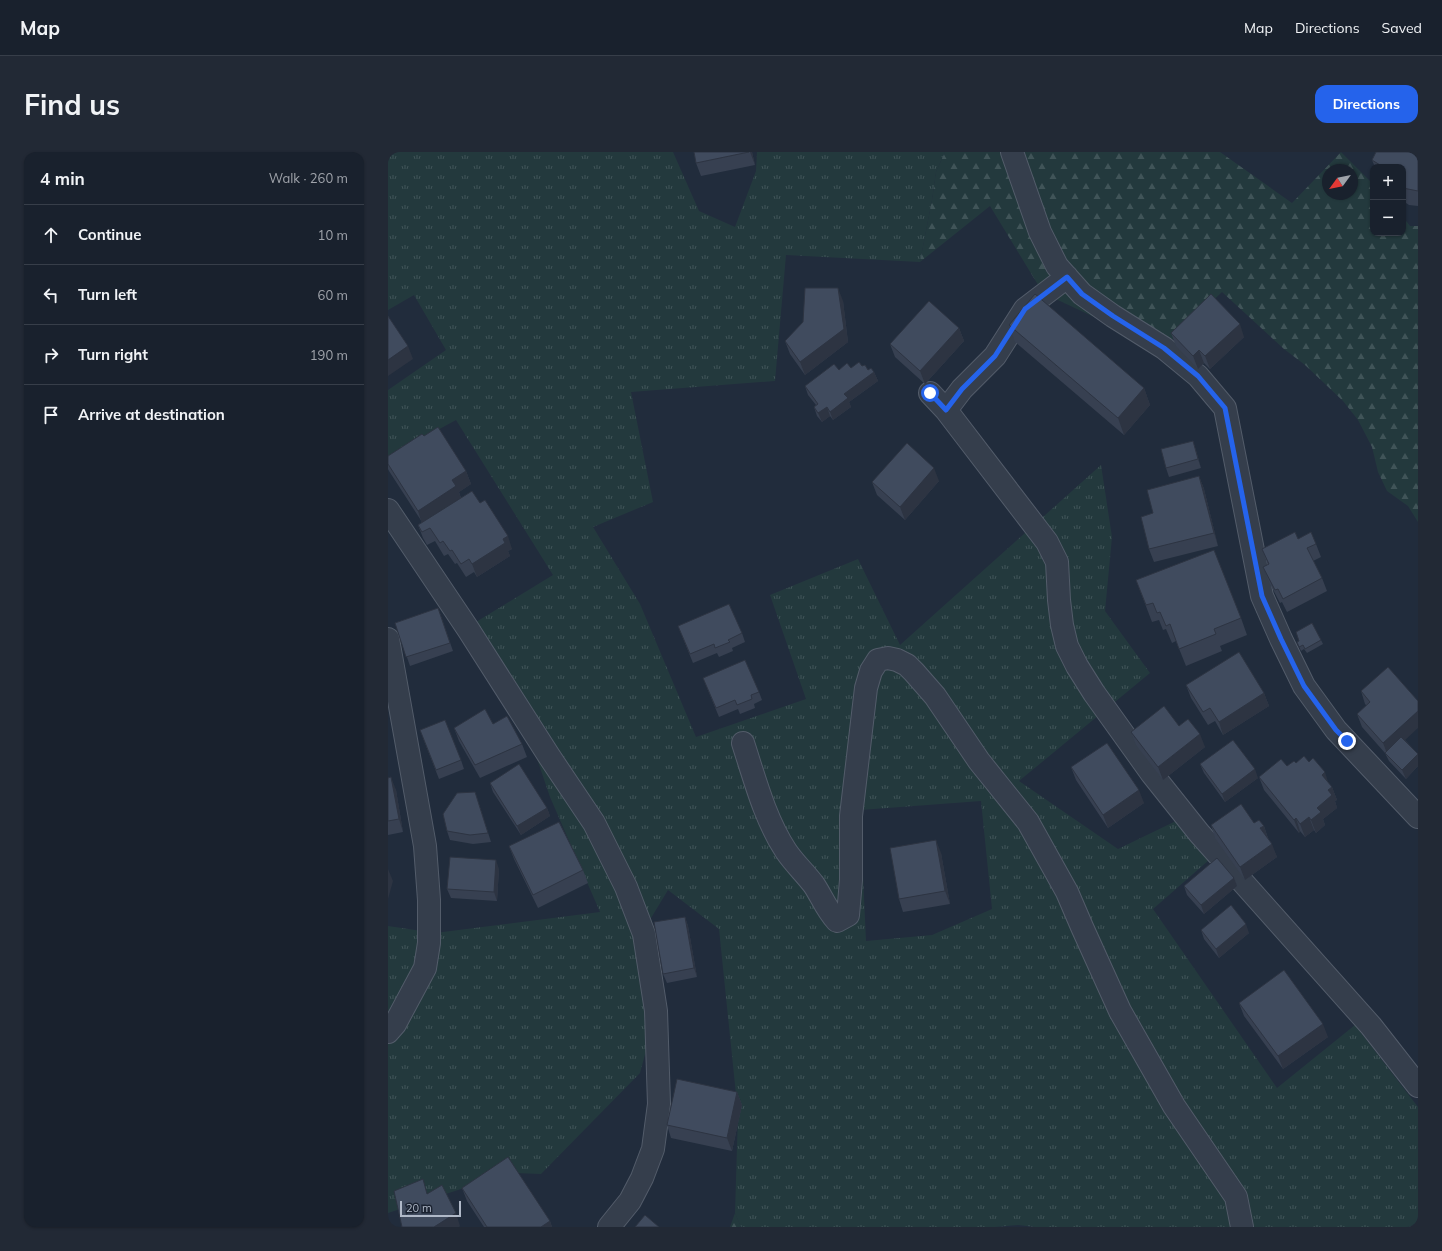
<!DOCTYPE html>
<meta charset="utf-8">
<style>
body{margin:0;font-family:Mulish,sans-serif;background:#222935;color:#f1f3f6}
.controls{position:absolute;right:12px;top:12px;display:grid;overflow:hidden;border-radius:8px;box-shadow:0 1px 3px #0004}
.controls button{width:36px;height:36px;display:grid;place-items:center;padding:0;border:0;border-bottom:1px solid #373e49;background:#19212d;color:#f1f3f6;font:20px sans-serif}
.compass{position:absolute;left:934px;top:12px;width:36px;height:36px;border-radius:50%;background:#19212d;box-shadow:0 1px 3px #0004;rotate:237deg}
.scale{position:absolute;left:12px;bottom:10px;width:61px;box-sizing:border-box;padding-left:4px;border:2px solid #b0b9c8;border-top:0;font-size:11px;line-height:14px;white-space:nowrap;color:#b0b9c8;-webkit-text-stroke:3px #1b2331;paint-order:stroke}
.stop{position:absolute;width:12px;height:12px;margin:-9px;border:3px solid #2563eb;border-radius:50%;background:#fff}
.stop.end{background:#2563eb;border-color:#fff;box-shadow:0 1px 4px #0008}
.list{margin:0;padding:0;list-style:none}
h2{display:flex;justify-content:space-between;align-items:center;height:52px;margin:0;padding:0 16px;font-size:17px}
h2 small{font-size:13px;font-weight:400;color:#9fa3aa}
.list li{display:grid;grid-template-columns:26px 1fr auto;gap:12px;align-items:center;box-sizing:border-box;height:60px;padding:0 16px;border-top:1px solid #373e49}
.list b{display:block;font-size:15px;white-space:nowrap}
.list em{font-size:13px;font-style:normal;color:#9fa3aa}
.icon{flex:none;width:22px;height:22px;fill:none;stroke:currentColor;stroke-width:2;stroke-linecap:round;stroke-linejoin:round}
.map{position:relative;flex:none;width:1030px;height:1075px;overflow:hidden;border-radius:12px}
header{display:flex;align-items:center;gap:24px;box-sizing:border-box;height:56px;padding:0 20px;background:#19212d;border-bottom:1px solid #373e49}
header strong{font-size:19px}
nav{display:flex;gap:22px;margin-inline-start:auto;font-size:14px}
.intro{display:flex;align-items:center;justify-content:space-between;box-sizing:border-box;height:96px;padding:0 24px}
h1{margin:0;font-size:28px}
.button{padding:10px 18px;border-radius:12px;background:#2563eb;color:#fff;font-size:14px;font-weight:700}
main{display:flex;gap:24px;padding:0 24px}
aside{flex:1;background:#19212d;border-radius:12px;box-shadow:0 1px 3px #0004}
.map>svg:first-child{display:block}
.grass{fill:url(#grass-tufts);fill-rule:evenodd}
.forest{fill:url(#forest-firs);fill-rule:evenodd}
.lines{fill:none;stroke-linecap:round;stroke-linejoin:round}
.minor-casing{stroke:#535c6a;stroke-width:24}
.minor{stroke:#353e4c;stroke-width:22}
.wall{fill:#374051}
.shaded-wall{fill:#2d3442}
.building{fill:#404b5e;stroke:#2d3442}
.route{stroke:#2563eb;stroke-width:5}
</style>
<header>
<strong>Map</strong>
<nav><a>Map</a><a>Directions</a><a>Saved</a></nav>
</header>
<div class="intro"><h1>Find us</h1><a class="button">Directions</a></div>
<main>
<aside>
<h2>4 min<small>Walk · 260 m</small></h2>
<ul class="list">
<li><svg class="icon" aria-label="ahead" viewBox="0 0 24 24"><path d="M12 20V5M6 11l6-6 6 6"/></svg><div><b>Continue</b></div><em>10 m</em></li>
<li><svg class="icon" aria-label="left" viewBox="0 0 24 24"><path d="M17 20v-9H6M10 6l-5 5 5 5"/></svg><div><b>Turn left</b></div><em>60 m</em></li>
<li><svg class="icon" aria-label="right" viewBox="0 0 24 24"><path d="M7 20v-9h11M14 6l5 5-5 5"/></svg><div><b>Turn right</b></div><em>190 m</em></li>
<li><svg class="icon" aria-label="arrive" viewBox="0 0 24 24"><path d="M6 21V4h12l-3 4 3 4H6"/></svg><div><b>Arrive at destination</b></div></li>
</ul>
</aside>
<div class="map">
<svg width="1030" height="1075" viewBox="0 0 1030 1075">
<defs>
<pattern id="grass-tufts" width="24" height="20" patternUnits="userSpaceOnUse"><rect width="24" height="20" fill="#23393d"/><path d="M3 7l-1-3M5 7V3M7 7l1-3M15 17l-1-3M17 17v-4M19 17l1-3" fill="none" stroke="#405458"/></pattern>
<pattern id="forest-firs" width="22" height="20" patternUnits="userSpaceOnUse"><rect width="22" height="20" fill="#23393d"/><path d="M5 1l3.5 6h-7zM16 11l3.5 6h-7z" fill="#405458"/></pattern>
</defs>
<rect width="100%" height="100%" fill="#212c3c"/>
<!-- grass -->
<path class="grass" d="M 0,0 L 285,0 L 311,59 L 347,75 L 368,19 L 369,0 L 557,0 L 548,20 L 544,48 L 532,110 L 398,103 L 387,229 L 243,240 L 265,350 L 205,375 L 252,452 L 308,585 L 418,547 L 382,443 L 470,407 L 512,493 L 713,313 L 724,385 L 717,459 L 762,521 L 631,629 L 730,697 L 790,668 L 821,708 L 765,757 L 889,936 L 967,873 L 1030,955 L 1030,1075 L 647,1075 L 630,1073 L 607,1075 L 353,1075 L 347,1061 L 350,962 L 331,777 L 280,738 L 263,766 L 275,836 L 252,921 L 153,1022 L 105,1020 L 76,1036 L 0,1061 L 0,774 L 47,781 L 212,760 L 162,645 L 126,539 L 83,473 L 165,423 L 68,268 L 0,305 L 0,238 L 58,198 L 26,143 L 0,158 ZM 593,649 L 604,757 L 544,783 L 478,789 L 472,658 Z"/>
<!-- forest -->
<path class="forest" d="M 557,0 L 832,0 L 904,51 L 953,0 L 985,32 L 985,81 L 1015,81 L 1015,65 L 1022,74 L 1030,74 L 1030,370 L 1020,354 L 999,339 L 990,320 L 984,295 L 970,268 L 955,249 L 917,213 L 896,197 L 834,140 L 774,197 L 655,141 L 602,54 L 532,110 L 544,48 L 548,20 ZM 940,18 L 964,18 L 964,42 L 940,42 Z
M 347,1061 L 353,1075 L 342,1075 Z"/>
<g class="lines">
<defs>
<path id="minor" d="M 624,0 L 652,80 L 669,114 L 694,142 L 725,164 L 776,196 L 810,224 L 837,256 L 874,444 L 893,487 L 916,534 L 948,578 L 1030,665
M 542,241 L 558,258 L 659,390 L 669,410 L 671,448 L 674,473 L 679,494 L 689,514 L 706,541 L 764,622 L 811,681 L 983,874 L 1030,934
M 558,258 L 574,237 L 607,204 L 637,157 L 679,125
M 0,358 L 80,477 L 161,604 L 206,671 L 238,735 L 256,782 L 268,859 L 271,952 L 265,997 L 254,1026 L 242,1049 L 221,1075
M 0,487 L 37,694 L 41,748 L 41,791 L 37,816 L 7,872 L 0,880
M 355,591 C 367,628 377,667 398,699 C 406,711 417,721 426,733 C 434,745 438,757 449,769 L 460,763 L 463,728 L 463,664 L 478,536 L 483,519 L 490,508 L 500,506 L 509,508 L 519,513 L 526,520 L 547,544 L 591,609 L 640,670 L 679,740 L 694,775 L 732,859 L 786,954 L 848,1045 L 854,1075"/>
</defs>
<!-- minor casing -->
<use href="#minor" class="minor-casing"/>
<!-- minor -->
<use href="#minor" class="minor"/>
</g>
<!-- wall -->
<path class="wall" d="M 306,0 L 364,0 L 367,13 L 313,24 L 308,11 Z
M 1030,0 L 1030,54 L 1021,53 L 1015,49 L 1015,15 L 987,15 L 984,8 Z
M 455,149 L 460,190 L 417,223 L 402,202 L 397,189 Z
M 621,173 L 756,236 L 762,253 L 736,283 L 627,190 Z
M 571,176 L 576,189 L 537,232 L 507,205 L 502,192 Z
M 783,181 L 856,185 L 822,217 L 816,211 L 810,217 L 788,194 Z
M 474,214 L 480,218 L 486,220 L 490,229 L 461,250 L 463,255 L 445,268 L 442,264 L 434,270 L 429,264 L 426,255 L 428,253 L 420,243 L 417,234 L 451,218 Z
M 36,284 L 78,319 L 83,332 L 71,340 L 73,346 L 92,351 L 124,397 L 120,399 L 122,404 L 89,425 L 86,420 L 78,425 L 69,411 L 67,412 L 60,402 L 56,404 L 47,389 L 39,393 L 35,386 L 30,373 L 34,370 L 1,319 L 0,317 L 0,304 Z
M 805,289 L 813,316 L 781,325 L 778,316 Z
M 811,324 L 816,337 L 830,394 L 766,410 L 761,397 L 765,361 Z
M 551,329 L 517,368 L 489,343 L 484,330 Z
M 910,387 L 928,392 L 933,405 L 925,409 L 934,426 L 939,439 L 899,460 L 894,450 L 892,451 L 880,428 L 875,415 L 880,413 L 874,397 Z
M 748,428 L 853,466 L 859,483 L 832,494 L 834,499 L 798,514 L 788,489 L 784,491 L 778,477 L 775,478 L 771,468 L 764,470 Z
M 50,456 L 65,499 L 22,514 L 7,471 Z
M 290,474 L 354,481 L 357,490 L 344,496 L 345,499 L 331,505 L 329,501 L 305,511 Z
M 933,488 L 935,492 L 919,501 L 916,497 L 913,499 L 909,490 Z
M 315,526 L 371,540 L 374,548 L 366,552 L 367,556 L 352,562 L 350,557 L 331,565 Z
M 798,533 L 876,541 L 881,554 L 835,583 L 827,569 L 820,573 L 803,546 Z
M 973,539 L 1017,588 L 1030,602 L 1030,614 L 1018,627 L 1001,609 L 997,601 L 974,575 L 969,562 L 979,554 L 977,552 Z
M 105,572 L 134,592 L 139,605 L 92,626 L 71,589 L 66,576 Z
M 791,574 L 817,595 L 775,628 L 748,593 L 743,580 Z
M 35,586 L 73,608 L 76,617 L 51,627 Z
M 921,610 L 944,635 L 949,648 L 947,649 L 949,656 L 935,667 L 937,673 L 928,681 L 926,678 L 917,685 L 912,679 L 911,681 L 876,638 L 871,625 L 908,611 Z
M 812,612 L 870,626 L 837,650 L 816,621 Z
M 683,615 L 756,651 L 720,676 L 688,628 Z
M 0,626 L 8,638 L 15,680 L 0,683 Z
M 102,631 L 159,656 L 162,664 L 133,683 L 105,640 Z
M 87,640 L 103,690 L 85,692 L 62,688 L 59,679 Z
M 866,671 L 876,674 L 880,686 L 889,705 L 857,728 L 827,686 L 823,673 Z
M 121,694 L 195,718 L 200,731 L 150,756 L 126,707 Z
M 553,701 L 562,752 L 515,760 L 511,747 Z
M 111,717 L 109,749 L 63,746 L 59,737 Z
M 846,726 L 849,734 L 816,762 L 799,743 L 796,734 Z
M 297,765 L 300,774 L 309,825 L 279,831 L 275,822 Z
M 813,778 L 861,781 L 831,806 L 816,787 Z
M 851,851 L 940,885 L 895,917 L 856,864 Z
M 349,940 L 354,953 L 344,999 L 283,986 L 279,973 Z
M 74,1036 L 162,1069 L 164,1075 L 96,1075 L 79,1049 Z"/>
<!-- shaded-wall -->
<path class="shaded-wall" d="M 362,0 L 364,0 L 367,13 Z
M 450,136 L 455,149 L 460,190 L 417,223 L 412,210 Z
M 852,172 L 856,185 L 822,217 L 817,204 Z
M 571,176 L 576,189 L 537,232 L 532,219 Z
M 20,194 L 25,207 L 0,224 L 0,208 Z
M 811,198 L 816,211 L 810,217 L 805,204 Z
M 486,220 L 490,229 L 461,250 L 463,255 L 445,268 L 442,260 L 456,242 Z
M 756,236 L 762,253 L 736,283 L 730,266 Z
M 439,255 L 442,264 L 434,270 L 430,261 Z
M 805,289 L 808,298 L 813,316 L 810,307 Z
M 546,316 L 551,329 L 517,368 L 512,355 Z
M 78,319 L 83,332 L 71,340 L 73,347 L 34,372 L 30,359 L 64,328 Z
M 811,324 L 816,337 L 830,394 L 826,381 Z
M 120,384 L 124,397 L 120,399 L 122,404 L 89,425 L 84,412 L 115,387 Z
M 876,541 L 881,554 L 835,583 L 831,570 Z
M 1030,559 L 1030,576 L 1000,604 L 995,591 Z
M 812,582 L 817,595 L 775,628 L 770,615 Z
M 1030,602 L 1030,614 L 1018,627 L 1014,618 Z
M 867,617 L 870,626 L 837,650 L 834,642 Z
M 937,620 L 941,633 L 934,623 Z
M 3,625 L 8,638 L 15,680 L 11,667 Z
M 944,635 L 949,648 L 947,649 L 949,656 L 935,667 L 937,673 L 928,681 L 923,668 L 929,656 L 940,638 Z
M 751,638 L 756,651 L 720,676 L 715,663 Z
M 159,656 L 162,664 L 133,683 L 129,674 Z
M 921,665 L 926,678 L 917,685 L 912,672 Z
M 908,666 L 912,679 L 911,681 L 906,668 Z
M 876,674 L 880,687 L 872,676 Z
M 548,688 L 553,701 L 562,752 L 557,739 Z
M 884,692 L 889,705 L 857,728 L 852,715 Z
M 108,708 L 111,717 L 109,749 L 106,740 Z
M 0,717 L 5,729 L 0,747 Z
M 846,726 L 849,734 L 816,762 L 813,753 Z
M 297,765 L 300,774 L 309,825 L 306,816 Z
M 858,772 L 861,781 L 831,806 L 828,797 Z
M 935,872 L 940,885 L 895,917 L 890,904 Z
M 349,940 L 354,953 L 344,999 L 339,986 Z
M 68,1061 L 72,1074 L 71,1075 L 46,1075 Z
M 162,1069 L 164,1075 L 153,1075 Z"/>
<!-- building -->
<path class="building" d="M 306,0 L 361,0 L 308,11 Z
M 988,0 L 1030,0 L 1030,39 L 1015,36 L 1015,15 L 993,15 L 992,13 L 984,8 Z
M 417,136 L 450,136 L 456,177 L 412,210 L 397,189 L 415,170 Z
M 647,142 L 756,236 L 730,266 L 621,173 Z
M 823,142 L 852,172 L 817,204 L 811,198 L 805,204 L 783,181 Z
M 541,149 L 571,176 L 532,219 L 502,192 Z
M 0,164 L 20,194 L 0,208 Z
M 471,210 L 474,214 L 477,213 L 480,218 L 483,216 L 486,220 L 456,242 L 460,246 L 442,260 L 439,255 L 430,261 L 426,255 L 430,252 L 417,234 L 446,212 L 451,218 L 459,211 L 463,216 Z
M 50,275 L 78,319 L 64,328 L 68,334 L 30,359 L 0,312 L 0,304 L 34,282 L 36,284 Z
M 805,289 L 810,307 L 778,316 L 773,297 Z
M 519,291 L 546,316 L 512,355 L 484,330 Z
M 811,324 L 826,381 L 761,397 L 753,365 L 765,361 L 759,338 Z
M 84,339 L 92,351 L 97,348 L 120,384 L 115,387 L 117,391 L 84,412 L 81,407 L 73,412 L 64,398 L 62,399 L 55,389 L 52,391 L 42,376 L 34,380 L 30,373 Z
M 907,380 L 910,387 L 923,380 L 928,392 L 919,396 L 934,426 L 895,447 L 890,437 L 887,438 L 875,415 L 881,412 L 874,397 Z
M 826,398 L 853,466 L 826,477 L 828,482 L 791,497 L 782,472 L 778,474 L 772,460 L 769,461 L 765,451 L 758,453 L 748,428 Z
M 341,452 L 354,481 L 340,488 L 342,490 L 327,496 L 326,492 L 302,502 L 290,474 Z
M 50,456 L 62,491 L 18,505 L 7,471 Z
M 924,471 L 933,488 L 917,497 L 915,493 L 911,495 L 909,490 L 911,489 L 908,480 Z
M 851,500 L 876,541 L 831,570 L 822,556 L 815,560 L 798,533 Z
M 357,508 L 371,540 L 363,543 L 364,547 L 349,553 L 347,548 L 328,556 L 315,526 Z
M 1000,515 L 1030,549 L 1030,559 L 995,591 L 969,562 L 982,550 L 973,539 Z
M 776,554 L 791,574 L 800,567 L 812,582 L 770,615 L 743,580 Z
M 97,557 L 105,572 L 119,564 L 134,592 L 87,613 L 66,576 Z
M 57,568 L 73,608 L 48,618 L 32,578 Z
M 1013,585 L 1030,602 L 1014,618 L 997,601 Z
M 845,588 L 867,617 L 834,642 L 812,612 Z
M 719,591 L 751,638 L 715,663 L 683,615 Z
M 916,604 L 921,610 L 925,606 L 937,620 L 934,623 L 944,635 L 940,638 L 944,643 L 929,656 L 933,660 L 923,668 L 921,665 L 912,672 L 908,666 L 906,668 L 871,625 L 893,607 L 899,614 L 906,609 L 908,611 Z
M 131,612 L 159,656 L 129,674 L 102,631 Z
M 3,625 L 11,667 L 0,669 L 0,626 Z
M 87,640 L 100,681 L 82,683 L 59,679 L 55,662 L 69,641 Z
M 853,652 L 866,671 L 871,668 L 876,674 L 872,676 L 884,692 L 852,715 L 823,673 Z
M 171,670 L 195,718 L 145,743 L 121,694 Z
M 548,688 L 557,739 L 511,747 L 502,696 Z
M 62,705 L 108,708 L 106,740 L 59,737 Z
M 829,706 L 846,726 L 813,753 L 796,734 Z
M 843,753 L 858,772 L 828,797 L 813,778 Z
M 297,765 L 306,816 L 275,822 L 266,770 Z
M 896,818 L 935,872 L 890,904 L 851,851 Z
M 289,927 L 349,940 L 339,986 L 279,973 Z
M 120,1005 L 162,1069 L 153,1075 L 99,1075 L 74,1036 Z
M 35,1027 L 39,1042 L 54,1033 L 68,1061 L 46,1075 L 14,1075 L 6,1039 Z
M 257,1063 L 271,1075 L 247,1075 Z"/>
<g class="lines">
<!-- route -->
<path class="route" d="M 542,241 L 558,258 L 574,237 L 607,204 L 637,157 L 679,125 L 694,142 L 725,164 L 776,196 L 810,224 L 837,256 L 874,444 L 893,487 L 916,534 L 948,578 L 959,589"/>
</g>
</svg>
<div class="controls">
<button>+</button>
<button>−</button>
</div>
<svg class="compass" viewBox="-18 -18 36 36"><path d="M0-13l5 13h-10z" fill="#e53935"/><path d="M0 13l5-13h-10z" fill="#9fa3aa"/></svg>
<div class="scale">20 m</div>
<div class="stop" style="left:542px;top:241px"></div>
<div class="stop end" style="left:959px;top:589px"></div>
</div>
</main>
